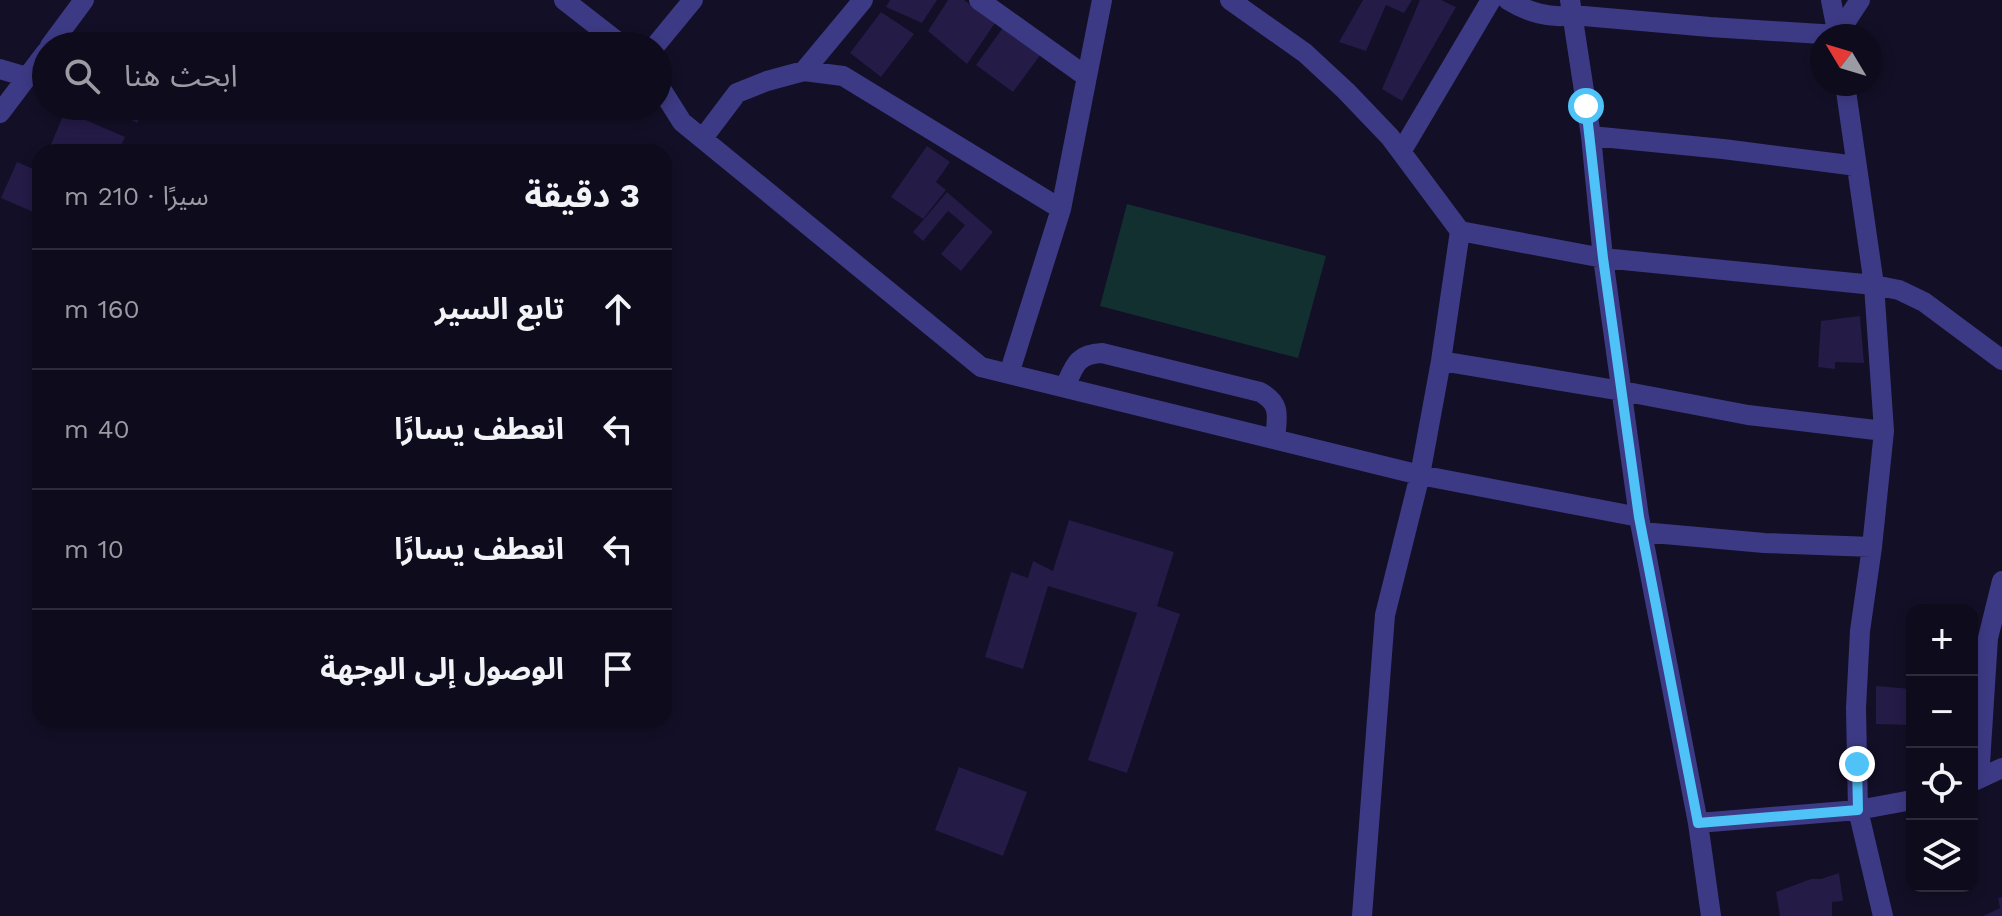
<!DOCTYPE html>
<html lang="ar">
<meta charset="utf-8">
<style>
body{margin:0;font-family:"Work Sans","Noto Sans Arabic",sans-serif;background:#171425;color:#f1f3f6;direction:rtl}
.controls{position:absolute;right:24px;bottom:24px;display:grid;overflow:hidden;border-radius:16px;box-shadow:0 4px 12px #0003}
.controls button{width:72px;height:72px;display:grid;place-items:center;padding:0;border:0;border-bottom:2px solid #2e2b3b;background:#0e0b1c;color:#f1f3f6;font:40px sans-serif}
.compass{position:absolute;left:1810px;top:24px;width:72px;height:72px;border-radius:50%;background:#0e0b1c;box-shadow:0 4px 12px #0003;rotate:308deg}
.stop{position:absolute;width:24px;height:24px;margin:-18px;border:6px solid #4fc3f7;border-radius:50%;background:#fff}
.stop.end{background:#4fc3f7;border-color:#fff;box-shadow:0 2px 8px #0008}
.list{margin:0;padding:0;list-style:none}
h2{display:flex;justify-content:space-between;align-items:center;height:104px;margin:0;padding:0 32px;font-size:34px}
h2 small{font-size:26px;font-weight:400;color:#9b9ba3}
.list li{display:grid;grid-template-columns:52px 1fr auto;gap:24px;align-items:center;box-sizing:border-box;height:120px;padding:0 32px;border-top:2px solid #2e2b3b}
.list b{display:block;font-size:30px;white-space:nowrap}
.list em{font-size:26px;font-style:normal;color:#9b9ba3}
.icon{flex:none;width:44px;height:44px;fill:none;stroke:currentColor;stroke-width:2;stroke-linecap:round;stroke-linejoin:round}
.map{position:relative;flex:none;width:2002px;height:916px;overflow:hidden;direction:ltr}
.search{position:absolute;background:#0e0b1c;box-shadow:0 4px 12px #0003;left:32px;top:32px;width:640px;height:88px;display:flex;align-items:center;gap:20px;box-sizing:border-box;padding:0 28px;border-radius:44px;color:#9b9ba3;font-size:30px}
.panel{position:absolute;background:#0e0b1c;box-shadow:0 4px 12px #0003;left:32px;top:144px;width:640px;height:584px;border-radius:24px;direction:rtl}
.map>svg:first-child{display:block}
.green{fill:#12302f}
.building{fill:#241b47}
.lines{fill:none;stroke-linecap:round;stroke-linejoin:round}
.minor{stroke:#3d3a85;stroke-width:20}
.route{stroke:#4fc3f7;stroke-width:10}
</style>
<div class="map">
<svg width="2002" height="916" viewBox="0 0 2002 916">
<rect width="100%" height="100%" fill="#130f26"/>
<!-- green -->
<path class="green" d="M 1127,204 L 1326,256 L 1298,358 L 1100,306 Z"/>
<!-- building -->
<path class="building" d="M 890,0 L 937,0 L 922,23 L 886,7 Z
M 948,0 L 964,0 L 995,23 L 967,64 L 928,31 Z
M 1363,0 L 1412,0 L 1404,13 L 1386,5 L 1366,51 L 1339,42 Z
M 1420,0 L 1441,0 L 1456,7 L 1402,101 L 1382,89 Z
M 881,12 L 914,34 L 881,77 L 850,53 Z
M 1004,26 L 1041,54 L 1013,92 L 976,65 Z
M 162,32 L 180,46 L 152,46 Z
M 106,106 L 146,106 L 137,123 Z
M 65,111 L 125,137 L 118,152 L 78,152 L 79,150 L 65,145 L 62,151 L 50,147 Z
M 927,146 L 950,162 L 936,182 L 946,190 L 923,219 L 891,197 Z
M 17,162 L 40,172 L 40,215 L 1,198 Z
M 947,192 L 993,232 L 961,271 L 941,254 L 965,225 L 948,211 L 923,241 L 913,232 Z
M 1860,316 L 1864,363 L 1835,362 L 1835,369 L 1818,367 L 1821,321 Z
M 1069,520 L 1174,552 L 1157,606 L 1180,614 L 1127,773 L 1088,760 L 1137,613 L 1048,586 L 1023,669 L 985,657 L 1011,572 L 1028,578 L 1033,561 L 1053,571 Z
M 1876,686 L 1912,689 L 1912,725 L 1876,724 Z
M 959,767 L 1027,792 L 1003,856 L 935,830 Z
M 1839,873 L 1843,901 L 1832,902 L 1832,916 L 1780,916 L 1776,892 L 1811,879 L 1821,879 Z
M 2002,897 L 2002,916 L 1983,916 L 2000,908 L 1998,898 Z"/>
<g class="lines">
<!-- minor -->
<path class="minor" d="M 564,0 L 623,46
M 979,0 L 1087,77
M 1230,0 L 1305,53 L 1346,91 L 1390,137 L 1460,231 L 1603,258 L 1874,285 L 1899,290 L 1924,302 L 2002,360
M 1508,0 C 1527,12 1551,19 1572,15 L 1710,27 L 1837,35 L 1860,0
M 1570,0 L 1591,136 L 1603,258 L 1639,517 L 1698,823 L 1711,916
M 1831,0 L 1838,36
M 50,46 L 84,0
M 655,46 L 693,0
M 0,69 L 27,77
M 804,71 L 863,0
M 658,84 L 682,122 L 981,367 L 1420,475 L 1639,517
M 1845,84 L 1874,285 L 1884,431 L 1872,547 L 1860,631 L 1856,708 L 1858,810 L 1883,916
M 0,113 L 46,52
M 1591,136 L 1723,149 L 1857,166
M 703,138 L 737,93 L 767,81 L 804,71 L 843,76 L 1061,209
M 1401,152 L 1491,0
M 1441,361 L 1622,391 L 1748,415 L 1884,431
M 1009,374 L 1061,209 L 1102,0
M 1065,387 C 1074,367 1076,354 1102,353 L 1260,392 C 1282,404 1277,417 1275,439
M 1642,532 L 1764,543 L 1872,547
M 1979,779 L 1988,638 L 2002,581
M 1972,782 L 2002,768
M 1698,823 L 1858,810 L 1912,800
M 1362,916 L 1385,615 L 1420,475 L 1441,361 L 1460,231"/>
</g>
<g class="lines">
<!-- route -->
<path class="route" d="M 1586,106 L 1603,258 L 1639,517 L 1698,823 L 1858,810 L 1857,764"/>
</g>
</svg>
<div class="controls">
<button>+</button>
<button>−</button>
<button><svg class="icon" aria-label="locate" viewBox="0 0 24 24"><circle cx="12" cy="12" r="6"/><path d="M12 2v4M12 18v4M2 12h4M18 12h4"/></svg></button>
<button><svg class="icon" aria-label="layers" viewBox="0 0 24 24"><path d="M12 4l9 5-9 5-9-5zM3 14l9 5 9-5"/></svg></button>
</div>
<svg class="compass" viewBox="-18 -18 36 36"><path d="M0-13l5 13h-10z" fill="#e53935"/><path d="M0 13l5-13h-10z" fill="#9b9ba3"/></svg>
<div class="stop" style="left:1586px;top:106px"></div>
<div class="stop end" style="left:1857px;top:764px"></div>
<div class="search"><svg class="icon" aria-label="search" viewBox="0 0 24 24"><circle cx="10" cy="10" r="6"/><path d="M15 15l6 6"/></svg>ابحث هنا</div>
<section class="panel">
<h2>3 دقيقة<small>سيرًا · 210 m</small></h2>
<ul class="list">
<li><svg class="icon" aria-label="ahead" viewBox="0 0 24 24"><path d="M12 20V5M6 11l6-6 6 6"/></svg><div><b>تابع السير</b></div><em>160 m</em></li>
<li><svg class="icon" aria-label="left" viewBox="0 0 24 24"><path d="M17 20v-9H6M10 6l-5 5 5 5"/></svg><div><b>انعطف يسارًا</b></div><em>40 m</em></li>
<li><svg class="icon" aria-label="left" viewBox="0 0 24 24"><path d="M17 20v-9H6M10 6l-5 5 5 5"/></svg><div><b>انعطف يسارًا</b></div><em>10 m</em></li>
<li><svg class="icon" aria-label="arrive" viewBox="0 0 24 24"><path d="M6 21V4h12l-3 4 3 4H6"/></svg><div><b>الوصول إلى الوجهة</b></div></li>
</ul>
</section>
</div>
